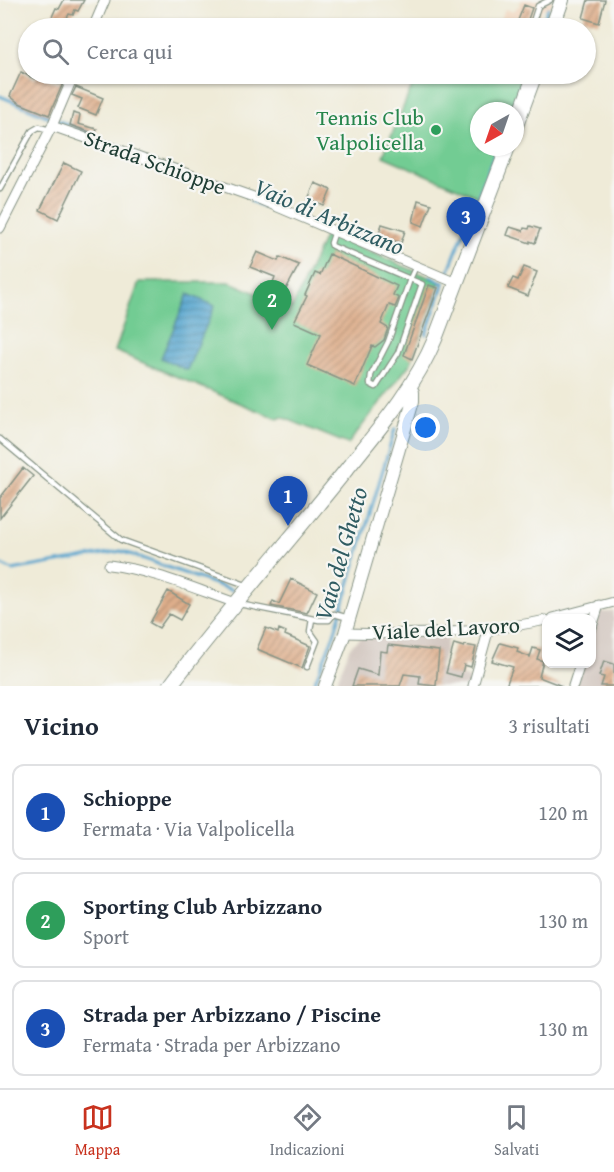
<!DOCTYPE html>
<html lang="it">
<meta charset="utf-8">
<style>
body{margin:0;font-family:"Gentium Book Plus",serif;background:#f6f6f7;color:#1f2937}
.controls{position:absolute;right:18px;bottom:18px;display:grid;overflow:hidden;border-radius:12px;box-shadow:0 2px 4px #0004}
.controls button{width:54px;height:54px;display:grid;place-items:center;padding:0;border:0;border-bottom:2px solid #e0e1e3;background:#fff;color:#1f2937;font:30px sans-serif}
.compass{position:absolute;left:470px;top:102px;width:54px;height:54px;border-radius:50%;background:#fff;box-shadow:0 2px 4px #0004;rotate:220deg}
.you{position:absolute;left:426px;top:428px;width:21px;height:21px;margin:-15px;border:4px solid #fff;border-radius:50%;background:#1a73e8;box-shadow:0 0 0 9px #1a73e833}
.badge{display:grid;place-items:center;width:39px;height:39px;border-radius:50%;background:#c8321e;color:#fff;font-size:20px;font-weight:700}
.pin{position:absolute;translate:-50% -50px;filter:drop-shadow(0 2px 3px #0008)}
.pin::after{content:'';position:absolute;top:32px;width:21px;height:18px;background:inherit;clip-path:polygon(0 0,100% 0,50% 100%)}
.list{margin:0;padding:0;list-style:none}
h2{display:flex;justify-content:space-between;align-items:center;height:78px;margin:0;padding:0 24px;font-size:26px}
h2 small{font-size:20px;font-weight:400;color:#747a83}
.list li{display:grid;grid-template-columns:39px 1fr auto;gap:18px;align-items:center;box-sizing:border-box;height:96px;margin:0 12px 12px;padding:0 12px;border:2px solid #e0e1e3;border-radius:12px}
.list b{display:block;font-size:22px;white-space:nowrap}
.list p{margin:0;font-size:20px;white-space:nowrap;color:#747a83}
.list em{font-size:20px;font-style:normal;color:#747a83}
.icon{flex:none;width:33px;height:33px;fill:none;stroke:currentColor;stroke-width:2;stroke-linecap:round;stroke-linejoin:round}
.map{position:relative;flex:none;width:614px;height:686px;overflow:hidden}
.search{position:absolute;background:#fff;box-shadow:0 2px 4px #0004;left:18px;right:18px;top:18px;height:66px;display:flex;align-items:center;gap:15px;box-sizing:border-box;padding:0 21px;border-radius:33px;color:#747a83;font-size:22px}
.sheet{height:402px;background:#fff}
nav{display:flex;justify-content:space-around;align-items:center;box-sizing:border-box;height:84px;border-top:2px solid #e0e1e3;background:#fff;font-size:16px;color:#747a83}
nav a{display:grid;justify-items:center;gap:3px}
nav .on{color:#c8321e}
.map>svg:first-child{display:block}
.built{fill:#f1d5bd}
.industrial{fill:#cec1ba}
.pitch{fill:#72cc93;stroke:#488464;stroke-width:1.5}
.water{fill:url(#water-rules);stroke:#3a7081;stroke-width:1.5}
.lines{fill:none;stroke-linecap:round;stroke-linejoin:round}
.stream{stroke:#54a4ce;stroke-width:3}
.building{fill:url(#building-hatch)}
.service-casing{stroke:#879486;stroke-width:7}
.minor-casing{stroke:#879486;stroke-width:11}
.tertiary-casing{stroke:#879486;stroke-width:14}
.secondary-casing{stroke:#879486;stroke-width:16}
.service{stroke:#fff;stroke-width:4.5}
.minor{stroke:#fff;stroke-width:9}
.tertiary{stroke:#fff;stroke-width:12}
.secondary{stroke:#fff;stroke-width:14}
.leisure-dot{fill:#2e9e5b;stroke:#f6f6f2;stroke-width:2}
.labels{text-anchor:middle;stroke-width:4.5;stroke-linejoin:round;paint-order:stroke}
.leisure-label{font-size:22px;fill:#27864d;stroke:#f6f6f2;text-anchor:end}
.street-label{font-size:22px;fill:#1f3d34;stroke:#f6f6f2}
.water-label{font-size:24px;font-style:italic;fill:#2f5c62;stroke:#f6f6f2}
</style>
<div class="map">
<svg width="614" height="686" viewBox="0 0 614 686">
<defs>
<pattern id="water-rules" width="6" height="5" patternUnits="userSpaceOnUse" patternTransform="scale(1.5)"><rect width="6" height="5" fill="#54a4ce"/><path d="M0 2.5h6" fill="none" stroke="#4587a8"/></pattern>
<pattern id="building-hatch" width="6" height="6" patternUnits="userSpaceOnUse" patternTransform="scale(1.5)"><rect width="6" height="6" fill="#deae8b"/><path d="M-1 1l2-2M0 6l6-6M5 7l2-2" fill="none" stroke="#b38f72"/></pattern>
</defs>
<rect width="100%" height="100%" fill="#f6f6f2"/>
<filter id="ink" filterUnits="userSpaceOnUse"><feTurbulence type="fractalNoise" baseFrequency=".0167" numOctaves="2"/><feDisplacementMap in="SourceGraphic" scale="12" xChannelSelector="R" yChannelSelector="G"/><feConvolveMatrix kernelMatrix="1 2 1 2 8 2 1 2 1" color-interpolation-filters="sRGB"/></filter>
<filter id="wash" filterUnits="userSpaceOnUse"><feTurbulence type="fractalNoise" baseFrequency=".008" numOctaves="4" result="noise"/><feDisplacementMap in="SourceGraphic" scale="24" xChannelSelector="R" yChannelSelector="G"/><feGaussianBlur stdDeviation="1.35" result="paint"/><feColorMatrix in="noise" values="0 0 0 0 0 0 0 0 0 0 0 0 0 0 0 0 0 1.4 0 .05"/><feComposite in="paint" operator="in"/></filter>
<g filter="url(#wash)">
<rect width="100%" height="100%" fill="#efebd8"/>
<!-- built -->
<path class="built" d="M 521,0 L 553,0 L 550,7 L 542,9 L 535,28 L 502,28 L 499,24 L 505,9 L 512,12 L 519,6 Z"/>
<!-- industrial -->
<path class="industrial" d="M 600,612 L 614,612 L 614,686 L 571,686 L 580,664 L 592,664 L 592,634 Z
M 449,635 L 440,669 L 470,679 L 469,686 L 335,686 L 350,647 L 362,637 Z"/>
<!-- pitch -->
<path class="pitch" d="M 417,74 L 502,74 L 526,84 L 515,111 L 479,111 L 479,147 L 502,147 L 483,199 L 383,156 Z
M 326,233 L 440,282 L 410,364 L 348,444 L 282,417 L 278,419 L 115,351 L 139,282 L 230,282 L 292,308 Z"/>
<!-- water -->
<path class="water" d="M 188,294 L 215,306 L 187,370 L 161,358 Z"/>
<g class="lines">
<!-- stream -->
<path class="stream" d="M 541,28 L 548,8
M 0,96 L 92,135
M 511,111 L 522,81
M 251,201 L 273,210
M 447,275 L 497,147
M 431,277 L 443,283
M 426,334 L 444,282
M 0,564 L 12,570 L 121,551 L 232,590
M 313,686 L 334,635 L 395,429"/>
</g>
<g id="blocks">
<!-- building -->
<path class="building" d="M 64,0 L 84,0 L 78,11 L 75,10 L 73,15 L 69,14 L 62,28 L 47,28 L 56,8 L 59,9 Z
M 588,0 L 605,0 L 599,23 L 583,18 Z
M 524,5 L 532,8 L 525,28 L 515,28 Z
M 21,72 L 35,79 L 39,74 L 59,84 L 61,79 L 64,81 L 49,115 L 19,103 L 10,96 Z
M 76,87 L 103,98 L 96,115 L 78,108 L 82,99 L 72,95 Z
M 73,113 L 80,115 L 78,124 L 97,129 L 95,134 L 70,125 Z
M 64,163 L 81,171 L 58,219 L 40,210 Z
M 315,183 L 331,190 L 324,206 L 308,199 Z
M 418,200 L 431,204 L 423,226 L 413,222 Z
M 382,224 L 405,231 L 401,243 L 378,236 Z
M 530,226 L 540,229 L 535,243 L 530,241 L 530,243 L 507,235 L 510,227 L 523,231 L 524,228 L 529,229 Z
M 257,252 L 278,261 L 280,257 L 299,265 L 285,291 L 272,285 L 275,277 L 250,267 Z
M 329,254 L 397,286 L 393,295 L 399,298 L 395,307 L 389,305 L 381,324 L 388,328 L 384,340 L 375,347 L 372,346 L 355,386 L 307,365 L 321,334 L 294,322 L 307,296 L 305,295 L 315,273 L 320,275 Z
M 524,267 L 537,272 L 528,296 L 508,288 L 513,278 L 518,280 Z
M 429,285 L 438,288 L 412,359 L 404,355 Z
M 23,468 L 33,476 L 0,518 L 0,498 Z
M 291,579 L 317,592 L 307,613 L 271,606 L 273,601 L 279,604 Z
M 168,591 L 189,604 L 180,620 L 169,614 L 159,628 L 150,623 Z
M 266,628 L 278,633 L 279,629 L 286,632 L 285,635 L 310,646 L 302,668 L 257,649 Z
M 500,643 L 518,648 L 517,652 L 530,657 L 533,648 L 540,650 L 537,659 L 543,661 L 539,677 L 562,686 L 506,686 L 513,667 L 492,661 Z
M 454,644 L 464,647 L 465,645 L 476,647 L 471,667 L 464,665 L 461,677 L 446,673 Z
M 388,645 L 439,651 L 436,686 L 419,684 L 420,676 L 404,674 L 400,686 L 352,686 L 358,669 L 378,675 L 380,651 L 387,652 Z
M 604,661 L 614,664 L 614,686 L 601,686 L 604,677 L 599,676 Z"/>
</g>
</g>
<g filter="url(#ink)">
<use href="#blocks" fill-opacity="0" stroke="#879486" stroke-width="1.5"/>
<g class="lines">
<defs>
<path id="service" d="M 531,28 L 538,6 L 550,0
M 0,189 L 32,131 L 39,127 L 50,130
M 335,231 L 331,243 L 332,246 L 410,279 L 388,342 L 371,375 L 370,384 L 376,387 L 398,353 L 422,284 L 410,279 L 416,266
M 0,439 L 121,540 L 246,585
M 239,604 L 319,620 L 329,620 L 334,614 L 349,618
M 307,667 L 317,641 L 310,631 L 312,619"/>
<path id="minor" d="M 93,28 L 105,0
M 52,126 L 259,199 L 456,283
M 0,228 L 52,126 L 74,74
M 109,565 C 152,570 195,589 236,603
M 553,618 L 614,602
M 592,627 L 599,605
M 345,633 C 410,635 482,634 546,620
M 473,686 L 489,628
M 573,686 L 580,664"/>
<path id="tertiary" d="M 325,686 L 345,633 L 413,401 L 413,392 L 410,388"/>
<path id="secondary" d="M 552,28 L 562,0
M 515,128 L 535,74
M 170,686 C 226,612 288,543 346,470 C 379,429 414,389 435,339 L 508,147"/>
</defs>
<!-- service casing -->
<use href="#service" class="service-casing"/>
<!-- minor casing -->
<use href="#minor" class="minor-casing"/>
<!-- tertiary casing -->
<use href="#tertiary" class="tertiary-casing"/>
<!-- secondary casing -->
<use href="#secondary" class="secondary-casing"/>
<!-- service -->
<use href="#service" class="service"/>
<!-- minor -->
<use href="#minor" class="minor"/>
<!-- tertiary -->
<use href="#tertiary" class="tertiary"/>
<!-- secondary -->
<use href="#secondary" class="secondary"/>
</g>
</g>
<!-- markers -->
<circle class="leisure-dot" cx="436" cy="130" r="6"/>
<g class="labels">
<!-- leisure labels -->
<g class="leisure-label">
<text x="424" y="125">Tennis Club<tspan x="424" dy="25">Valpolicella</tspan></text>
</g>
<!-- street labels -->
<g class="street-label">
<text transform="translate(155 162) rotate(20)" y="8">Strada Schioppe</text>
<text transform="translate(446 628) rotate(-3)" y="8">Viale del Lavoro</text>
</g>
<!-- water labels -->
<g class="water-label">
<text transform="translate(329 217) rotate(23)" y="8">Vaio di Arbizzano</text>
<text transform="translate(341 554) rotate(-74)" y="8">Vaio del Ghetto</text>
</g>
</g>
</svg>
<div class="controls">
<button><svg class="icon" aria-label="layers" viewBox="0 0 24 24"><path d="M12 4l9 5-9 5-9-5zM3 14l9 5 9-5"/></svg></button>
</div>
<svg class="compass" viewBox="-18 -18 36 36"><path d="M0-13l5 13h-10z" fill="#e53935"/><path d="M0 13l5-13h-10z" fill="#747a83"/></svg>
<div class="you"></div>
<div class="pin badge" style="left:288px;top:526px;background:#1a4fb4">1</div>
<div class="pin badge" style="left:272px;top:330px;background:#2e9e5b">2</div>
<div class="pin badge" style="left:466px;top:247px;background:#1a4fb4">3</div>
<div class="search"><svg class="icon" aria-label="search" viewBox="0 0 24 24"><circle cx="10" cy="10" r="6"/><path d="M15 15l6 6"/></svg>Cerca qui</div>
</div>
<section class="sheet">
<h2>Vicino<small>3 risultati</small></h2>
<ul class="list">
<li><span class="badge" style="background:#1a4fb4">1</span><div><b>Schioppe</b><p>Fermata · Via Valpolicella</p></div><em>120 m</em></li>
<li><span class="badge" style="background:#2e9e5b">2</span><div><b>Sporting Club Arbizzano</b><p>Sport</p></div><em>130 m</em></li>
<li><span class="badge" style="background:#1a4fb4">3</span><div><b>Strada per Arbizzano / Piscine</b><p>Fermata · Strada per Arbizzano</p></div><em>130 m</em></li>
</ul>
</section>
<nav>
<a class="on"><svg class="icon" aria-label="map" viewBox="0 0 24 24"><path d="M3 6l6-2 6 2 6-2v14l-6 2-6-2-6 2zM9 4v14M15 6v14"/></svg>Mappa</a>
<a><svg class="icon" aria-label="directions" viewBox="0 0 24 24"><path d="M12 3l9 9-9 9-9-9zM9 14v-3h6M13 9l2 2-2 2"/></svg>Indicazioni</a>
<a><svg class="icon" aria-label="saved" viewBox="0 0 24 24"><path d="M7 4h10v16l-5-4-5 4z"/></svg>Salvati</a>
</nav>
